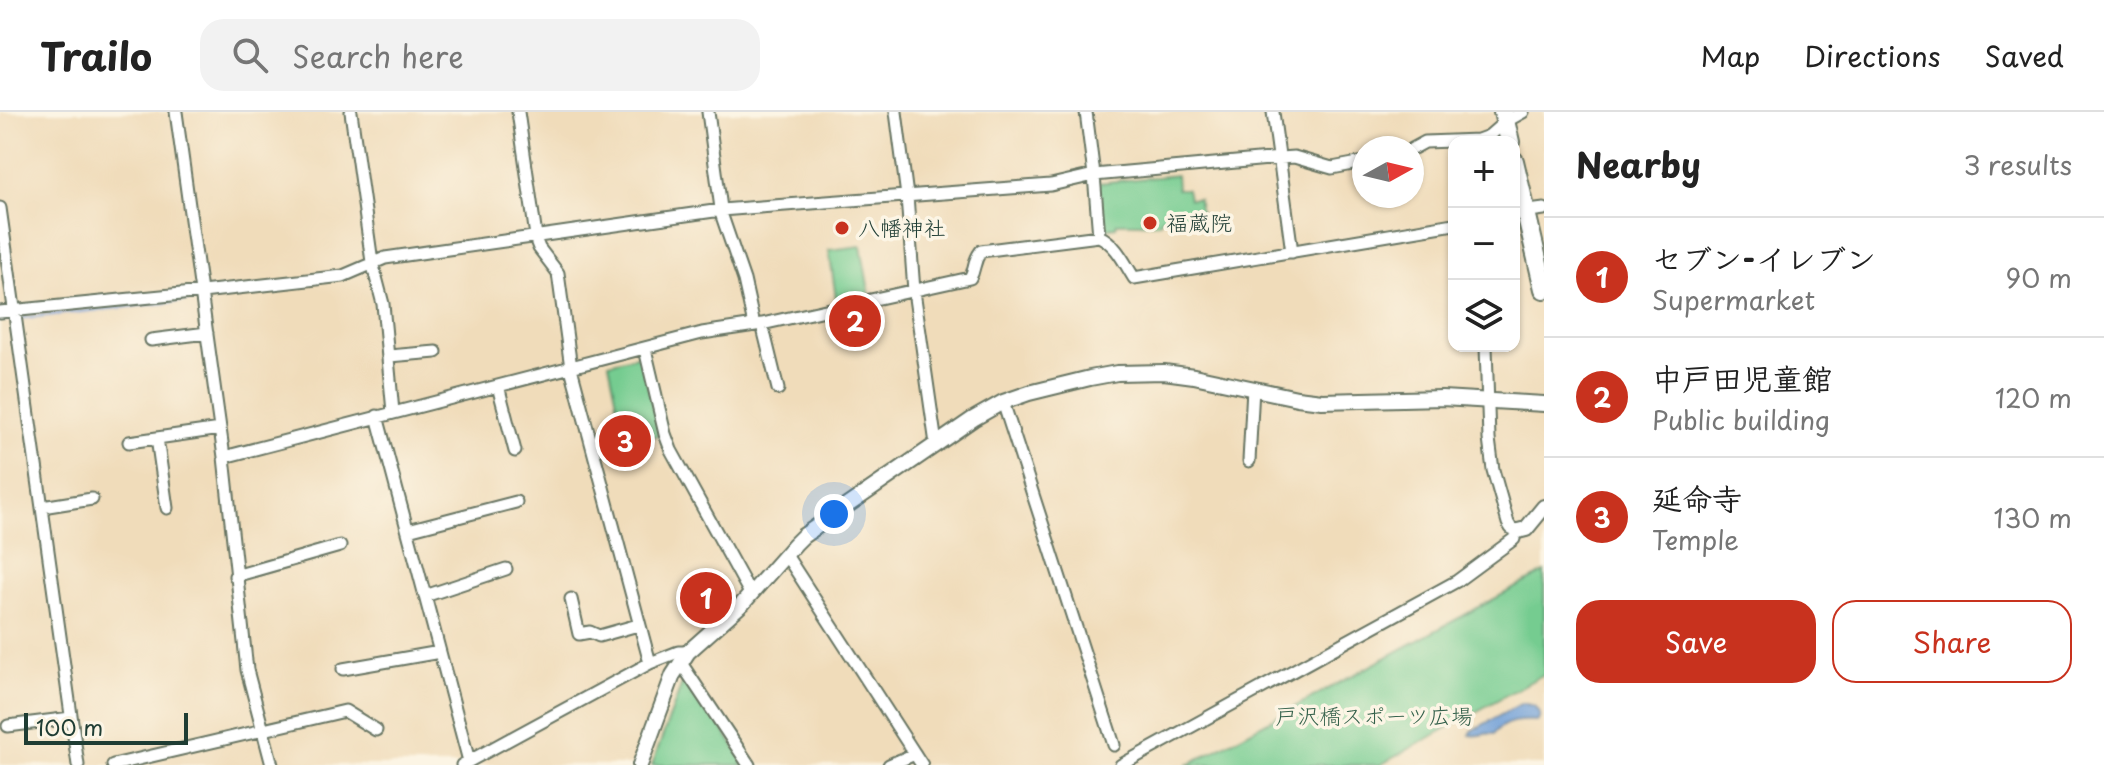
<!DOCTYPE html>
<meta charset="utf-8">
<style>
body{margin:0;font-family:"Playpen Sans","Klee One",sans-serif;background:#f2f2f2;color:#222}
.controls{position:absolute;right:24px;top:24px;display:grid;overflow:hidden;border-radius:16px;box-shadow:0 2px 6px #0004}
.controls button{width:72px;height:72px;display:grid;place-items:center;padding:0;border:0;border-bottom:2px solid #e0e0e0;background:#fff;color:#222;font:40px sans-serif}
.compass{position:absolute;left:1352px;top:24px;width:72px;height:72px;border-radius:50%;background:#fff;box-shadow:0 2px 6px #0004;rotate:82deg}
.scale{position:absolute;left:24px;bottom:20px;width:164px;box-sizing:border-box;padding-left:8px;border:4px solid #1f3d34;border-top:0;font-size:22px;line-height:28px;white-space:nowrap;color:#1f3d34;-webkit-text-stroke:6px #fcf5e5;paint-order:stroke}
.you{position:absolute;left:834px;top:402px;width:28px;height:28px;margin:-20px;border:6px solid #fff;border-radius:50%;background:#1a73e8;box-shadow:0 0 0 12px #1a73e833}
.badge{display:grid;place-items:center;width:52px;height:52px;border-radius:50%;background:#c8321e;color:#fff;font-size:26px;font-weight:700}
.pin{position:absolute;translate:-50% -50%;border:4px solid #fff;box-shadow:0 2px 8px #0006}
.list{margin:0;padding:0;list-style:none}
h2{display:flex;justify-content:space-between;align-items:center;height:104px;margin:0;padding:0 32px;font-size:34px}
h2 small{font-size:26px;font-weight:400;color:#767676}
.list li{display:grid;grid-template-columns:52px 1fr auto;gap:24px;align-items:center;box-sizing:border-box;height:120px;padding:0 32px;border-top:2px solid #e0e0e0}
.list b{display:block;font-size:30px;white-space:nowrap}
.list p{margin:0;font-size:26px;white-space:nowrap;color:#767676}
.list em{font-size:26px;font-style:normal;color:#767676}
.actions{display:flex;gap:16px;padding:24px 32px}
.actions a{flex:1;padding:18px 0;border:2px solid #c8321e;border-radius:24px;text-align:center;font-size:28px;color:#c8321e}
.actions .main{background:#c8321e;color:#fff}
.icon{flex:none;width:44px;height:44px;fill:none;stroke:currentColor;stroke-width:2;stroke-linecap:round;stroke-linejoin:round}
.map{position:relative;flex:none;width:1544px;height:653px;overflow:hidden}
header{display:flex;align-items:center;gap:48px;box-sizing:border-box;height:112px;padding:0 40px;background:#fff;border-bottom:2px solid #e0e0e0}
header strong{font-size:38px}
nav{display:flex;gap:44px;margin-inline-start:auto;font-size:28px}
.search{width:560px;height:72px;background:#f2f2f2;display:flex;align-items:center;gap:20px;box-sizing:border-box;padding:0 28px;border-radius:24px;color:#767676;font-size:30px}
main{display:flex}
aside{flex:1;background:#fff}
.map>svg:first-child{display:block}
.green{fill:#75cc90;stroke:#4a8462;stroke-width:2}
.water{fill:#6e9ed8;stroke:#466e86;stroke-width:2}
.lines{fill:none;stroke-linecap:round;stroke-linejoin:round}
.stream{stroke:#6e9ed8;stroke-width:3}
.minor-casing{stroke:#687563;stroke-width:15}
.tertiary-casing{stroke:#687563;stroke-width:18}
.primary-casing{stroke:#687563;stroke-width:22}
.minor{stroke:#fff;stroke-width:11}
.tertiary{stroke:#fff;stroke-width:14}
.primary{stroke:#fff;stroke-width:18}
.poi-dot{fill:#c8321e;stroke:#fcf5e5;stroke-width:3}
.labels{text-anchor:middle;stroke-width:7;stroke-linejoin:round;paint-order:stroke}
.poi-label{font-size:22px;fill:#1f3d34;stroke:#fcf5e5;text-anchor:start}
.park-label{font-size:22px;fill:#34614b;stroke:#fcf5e5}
</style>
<header>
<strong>Trailo</strong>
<div class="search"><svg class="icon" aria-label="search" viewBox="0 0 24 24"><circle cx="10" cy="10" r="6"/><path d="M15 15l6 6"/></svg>Search here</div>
<nav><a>Map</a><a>Directions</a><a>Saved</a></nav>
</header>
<main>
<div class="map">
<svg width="1544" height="653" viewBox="0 0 1544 653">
<rect width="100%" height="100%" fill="#fcf5e5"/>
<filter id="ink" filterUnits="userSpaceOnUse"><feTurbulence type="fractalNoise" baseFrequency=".0125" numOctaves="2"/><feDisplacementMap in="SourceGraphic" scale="16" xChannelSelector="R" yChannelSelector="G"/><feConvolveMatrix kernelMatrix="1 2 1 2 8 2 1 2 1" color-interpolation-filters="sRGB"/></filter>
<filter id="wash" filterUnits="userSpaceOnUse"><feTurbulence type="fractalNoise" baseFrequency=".006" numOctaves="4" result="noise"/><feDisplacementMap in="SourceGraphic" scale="32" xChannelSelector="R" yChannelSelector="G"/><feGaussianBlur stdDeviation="1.8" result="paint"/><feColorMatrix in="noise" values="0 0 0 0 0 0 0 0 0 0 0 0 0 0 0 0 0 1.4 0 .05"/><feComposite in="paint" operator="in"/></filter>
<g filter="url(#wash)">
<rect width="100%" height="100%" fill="#f0dcba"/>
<!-- green -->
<path class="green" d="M 1176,63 L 1177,77 L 1187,77 L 1189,87 L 1198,87 L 1201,101 L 1194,102 L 1193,104 L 1162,106 L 1159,111 C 1145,112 1131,110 1117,111 L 1116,115 L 1101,117 L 1098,71 Z
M 861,134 L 870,185 L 837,193 L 829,138 Z
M 640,243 L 660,323 L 635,329 L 629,306 L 623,307 L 621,300 L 619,300 L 609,251 Z
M 1544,460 L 1544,562 L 1380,653 L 1187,653 Z
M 689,567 L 747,653 L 652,653 L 683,569 Z"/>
<!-- water -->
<path class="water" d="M 1522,591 L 1534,594 L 1540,602 L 1538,609 C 1522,608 1504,608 1494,622 C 1485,620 1480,625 1470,623 L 1472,619 Z"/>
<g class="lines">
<!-- stream -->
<path class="stream" d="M 21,206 L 199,187
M 0,208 L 11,207"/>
</g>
</g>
<g filter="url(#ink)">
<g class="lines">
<defs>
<path id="minor" d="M 176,0 L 224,345 L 247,558 L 272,653
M 351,0 L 372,150 L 383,192 L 393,300
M 518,0 L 537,131 L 539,136 L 558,161 L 571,256 L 650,551
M 708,0 L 722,104 L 744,168 L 754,213
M 896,0 L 907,84 L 914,179 L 936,332
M 1086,0 L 1094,63 L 1099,124
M 1273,0 L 1292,140
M 1412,37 L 1425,30 L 1478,28 L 1489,24 L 1505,10 L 1523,0
M 0,96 L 78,653
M 1514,101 L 1544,97
M 0,200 L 202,180 L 343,164 L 385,146 L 721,98 L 1051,73 L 1094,63 L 1280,46 L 1294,45 L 1332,56 L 1364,50
M 762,212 L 778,277
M 151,228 L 207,221
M 1486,234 L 1489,327 L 1493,358 L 1508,411 L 1511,416 L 1518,419
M 645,237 L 665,322 L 671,338 L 751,483
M 389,244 L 436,240
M 498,274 L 515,339
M 1003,290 L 1114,633
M 377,304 L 469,649
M 157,326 L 167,396
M 129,330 L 220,317
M 224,345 L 702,221 L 762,212 L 970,166 C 976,156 972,151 981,139 L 1099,124 C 1116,132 1124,150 1134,166 L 1454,112
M 1249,349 L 1253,276
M 42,395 L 92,387
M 408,418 L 516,390
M 786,443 L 922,653
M 235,464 L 340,434
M 425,484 L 506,457
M 571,487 L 579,522 L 590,520 L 599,524 L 638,513
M 681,551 L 749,653
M 343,557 L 440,540
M 8,614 L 71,606
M 113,653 L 345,599 L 376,618
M 462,653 L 650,551 L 678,540 L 688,540
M 889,653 L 915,642
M 1121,653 L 1457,469 L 1514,427"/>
<path id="tertiary" d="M 1518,419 L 1526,417 L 1544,395
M 640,653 L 673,563 L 688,540 L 743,491 L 795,432 L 803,424 L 973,307 L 1003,290 L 1029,281 L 1090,266 L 1117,261 L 1164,260 L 1194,264 L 1297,286 L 1322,289 L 1442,286 L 1544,292"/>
<path id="primary" d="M 1503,0 L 1510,30
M 1514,49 L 1544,177"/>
</defs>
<!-- minor casing -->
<use href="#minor" class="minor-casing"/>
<!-- tertiary casing -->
<use href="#tertiary" class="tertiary-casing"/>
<!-- primary casing -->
<use href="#primary" class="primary-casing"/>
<!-- minor -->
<use href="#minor" class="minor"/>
<!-- tertiary -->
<use href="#tertiary" class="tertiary"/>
<!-- primary -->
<use href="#primary" class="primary"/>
</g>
</g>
<!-- markers -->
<g class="poi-dot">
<circle cx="1150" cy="111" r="8"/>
<circle cx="842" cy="116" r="8"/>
</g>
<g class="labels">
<!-- poi labels -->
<g class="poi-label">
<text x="1166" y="119">福蔵院</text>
<text x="858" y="124">八幡神社</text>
</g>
<!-- park labels -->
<g class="park-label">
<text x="1374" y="612">戸沢橋スポーツ広場</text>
</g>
</g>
</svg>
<div class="controls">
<button>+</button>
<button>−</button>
<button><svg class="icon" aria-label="layers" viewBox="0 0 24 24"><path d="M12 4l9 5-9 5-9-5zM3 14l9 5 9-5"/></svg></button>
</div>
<svg class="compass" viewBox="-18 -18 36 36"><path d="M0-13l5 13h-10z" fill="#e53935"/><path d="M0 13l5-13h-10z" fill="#767676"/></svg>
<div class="scale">100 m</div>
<div class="you"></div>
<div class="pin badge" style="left:706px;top:486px">1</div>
<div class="pin badge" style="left:855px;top:209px">2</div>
<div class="pin badge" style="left:625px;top:329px">3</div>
</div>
<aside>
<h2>Nearby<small>3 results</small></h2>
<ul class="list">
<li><span class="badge">1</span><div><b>セブン-イレブン</b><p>Supermarket</p></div><em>90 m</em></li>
<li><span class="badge">2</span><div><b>中戸田児童館</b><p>Public building</p></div><em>120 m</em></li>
<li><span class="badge">3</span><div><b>延命寺</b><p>Temple</p></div><em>130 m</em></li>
</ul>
<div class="actions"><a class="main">Save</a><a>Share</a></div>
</aside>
</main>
